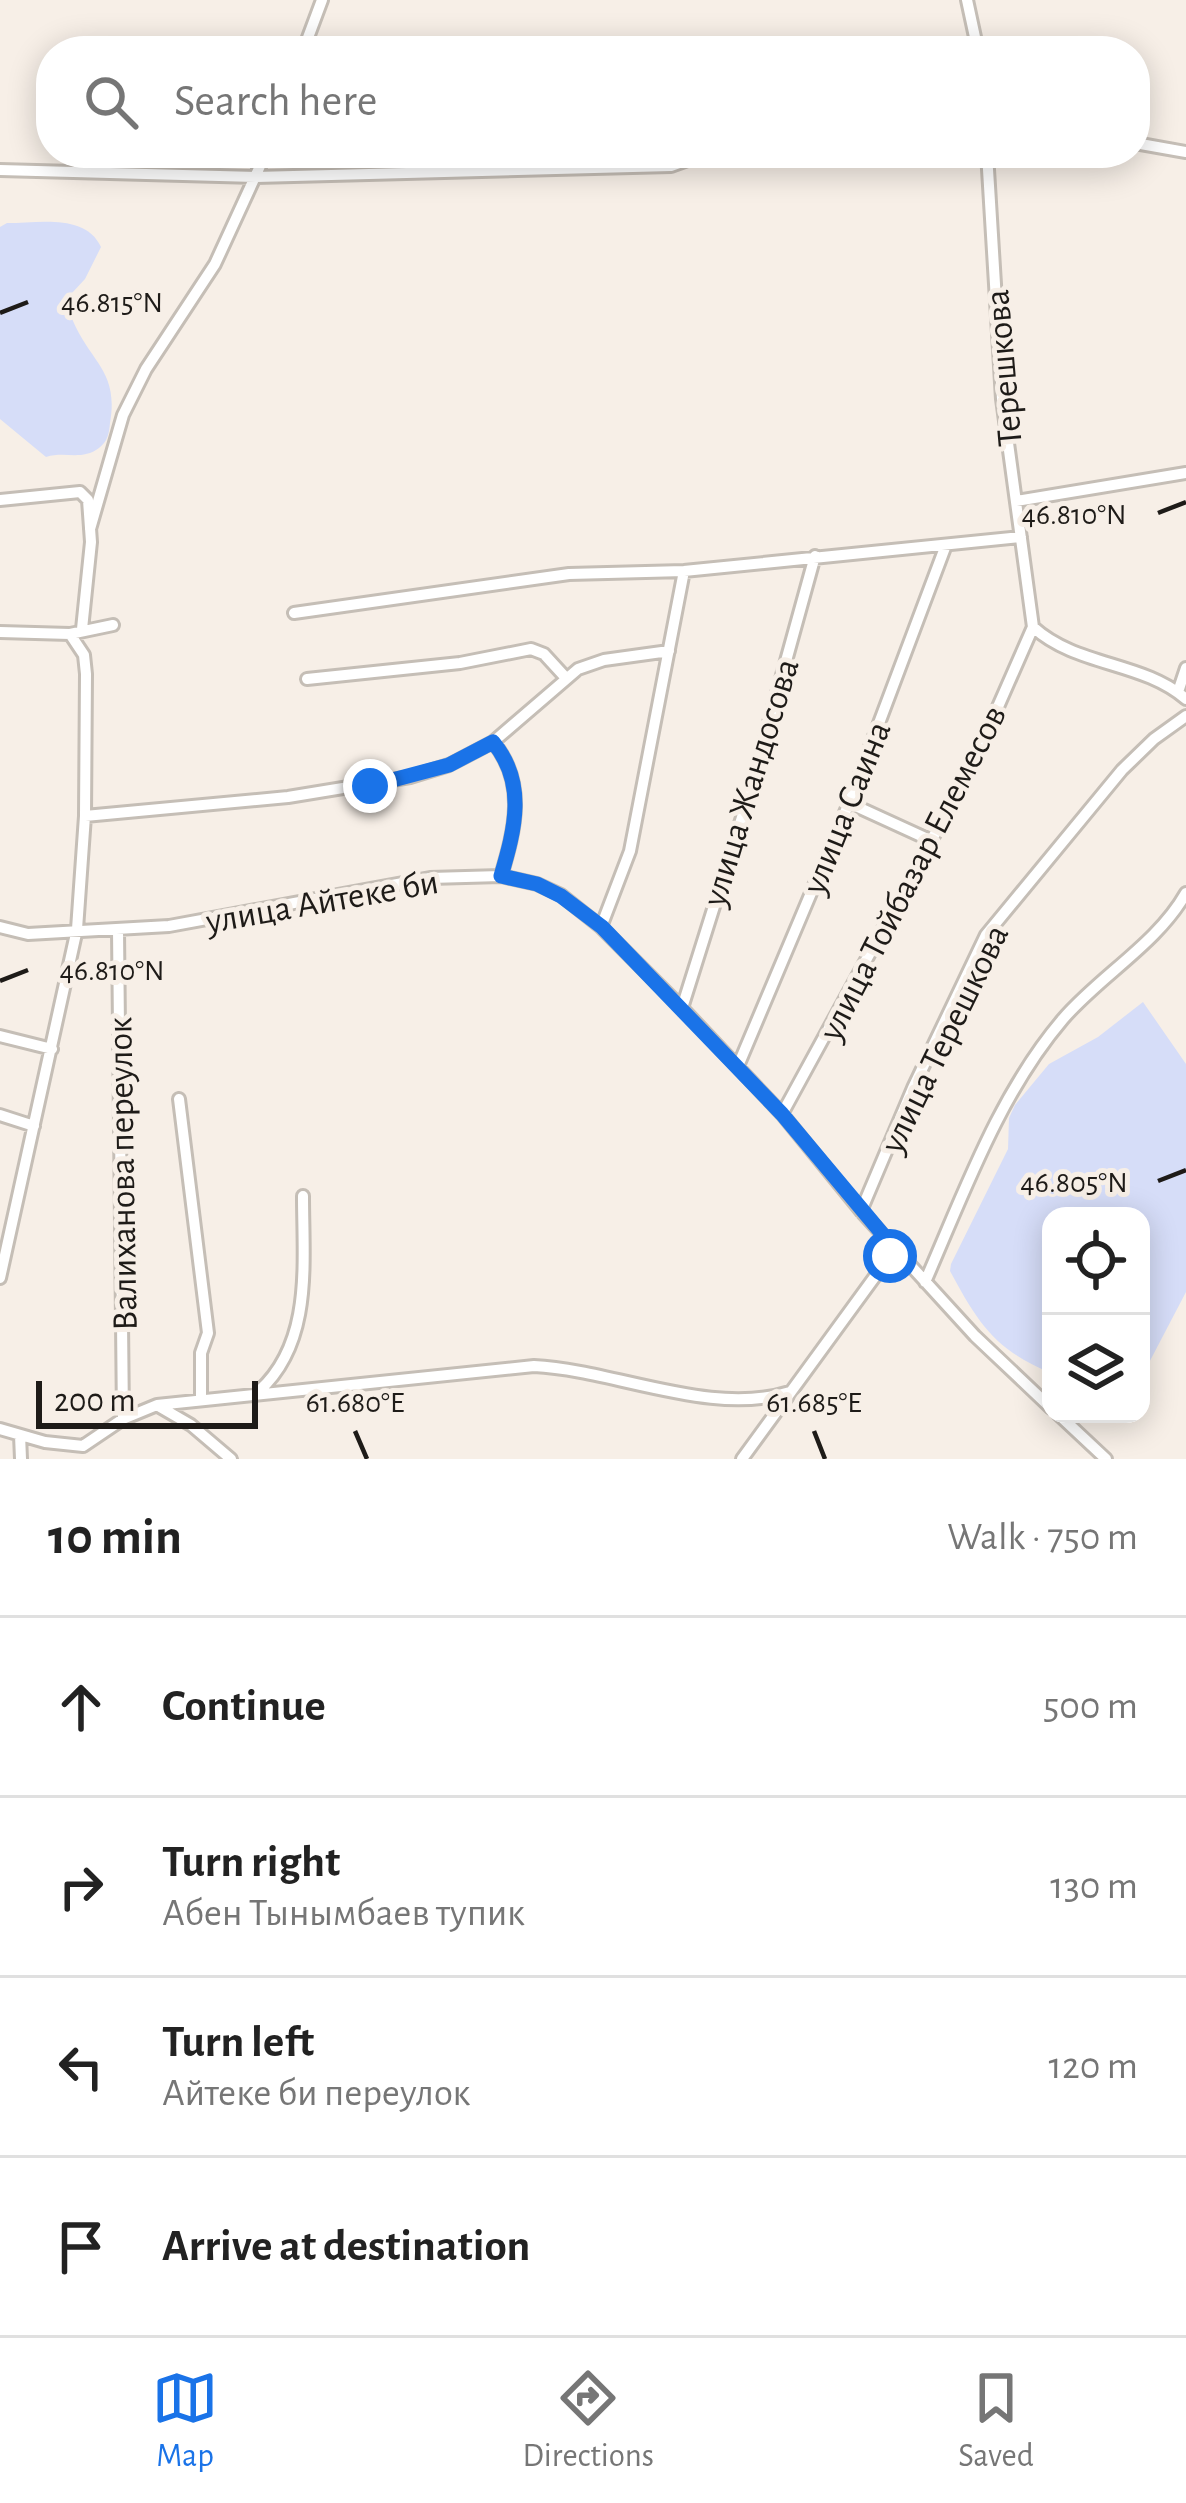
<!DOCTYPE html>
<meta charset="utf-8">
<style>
body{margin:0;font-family:"Alegreya Sans",sans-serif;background:#f2f2f2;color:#222}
.controls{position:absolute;right:36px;bottom:36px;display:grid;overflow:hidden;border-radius:24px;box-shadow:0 6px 30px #0003}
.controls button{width:108px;height:108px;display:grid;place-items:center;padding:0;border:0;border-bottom:3px solid #e0e0e0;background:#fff;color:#222;font:60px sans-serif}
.scale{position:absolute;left:36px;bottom:30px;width:222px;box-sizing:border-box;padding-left:12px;border:6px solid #1e1b18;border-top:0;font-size:33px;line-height:42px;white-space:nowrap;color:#1e1b18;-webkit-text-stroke:9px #f7efe7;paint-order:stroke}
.stop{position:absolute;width:36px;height:36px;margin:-27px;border:9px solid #1a73e8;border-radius:50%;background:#fff}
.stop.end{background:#1a73e8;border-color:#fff;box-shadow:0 3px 12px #0008}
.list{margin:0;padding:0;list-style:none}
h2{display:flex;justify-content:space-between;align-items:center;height:156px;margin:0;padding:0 48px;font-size:51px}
h2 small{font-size:39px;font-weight:400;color:#767676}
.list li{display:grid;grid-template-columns:78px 1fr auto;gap:36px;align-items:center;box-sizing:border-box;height:180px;padding:0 48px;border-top:3px solid #e0e0e0}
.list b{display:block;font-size:45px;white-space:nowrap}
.list p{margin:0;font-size:39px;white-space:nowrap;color:#767676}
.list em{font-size:39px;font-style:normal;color:#767676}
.icon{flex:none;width:66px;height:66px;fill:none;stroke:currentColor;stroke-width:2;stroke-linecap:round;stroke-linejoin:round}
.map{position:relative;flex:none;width:1186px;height:1459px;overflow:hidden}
.search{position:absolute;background:#fff;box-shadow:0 6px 30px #0003;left:36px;right:36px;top:36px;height:132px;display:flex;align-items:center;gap:30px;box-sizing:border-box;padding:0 42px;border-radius:48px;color:#767676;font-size:45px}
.sheet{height:876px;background:#fff}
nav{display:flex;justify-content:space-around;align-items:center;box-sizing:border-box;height:168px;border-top:3px solid #e0e0e0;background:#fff;font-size:33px;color:#767676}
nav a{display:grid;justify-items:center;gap:6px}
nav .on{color:#1a73e8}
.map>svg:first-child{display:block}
.green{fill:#d6ddf8}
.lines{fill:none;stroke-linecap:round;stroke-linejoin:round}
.minor-casing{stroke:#c5beb6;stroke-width:16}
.minor{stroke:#fff;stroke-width:10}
.route{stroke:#1a73e8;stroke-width:15}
.ticks{fill:none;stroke:#1e1b18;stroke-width:4.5}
.labels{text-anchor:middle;stroke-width:10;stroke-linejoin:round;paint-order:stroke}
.street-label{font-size:36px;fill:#1e1b18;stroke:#f7efe7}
.ticks-label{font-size:30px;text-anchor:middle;fill:#1e1b18;stroke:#f7efe7;stroke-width:10;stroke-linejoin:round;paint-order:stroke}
</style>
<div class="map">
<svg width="1186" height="1459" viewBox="0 0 1186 1459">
<rect width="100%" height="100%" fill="#f7efe7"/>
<!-- green -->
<path class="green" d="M 7,223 C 38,223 86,213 101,247 L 85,279 L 72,293 C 72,302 70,313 73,321 C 91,363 119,371 110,423 C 109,433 108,441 99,448 C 82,461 65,451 46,457 L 0,419 L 0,227 Z
M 1143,1002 L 1186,1064 L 1186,1292 L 1141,1378 L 1141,1216 L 1051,1216 L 1051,1373 C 995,1350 978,1323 950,1271 L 951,1264 L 1008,1149 L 1009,1118 L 1015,1105 L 1049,1064 L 1098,1037 Z"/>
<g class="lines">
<defs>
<path id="minor" d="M 967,0 L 978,51
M 303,51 L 322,0
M 1135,143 L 1186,152
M 987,153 L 1002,399 L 1033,627 C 1077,667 1142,661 1186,699
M 0,170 L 256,177 L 671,166 L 707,153
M 0,500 L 80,492 L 88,500 L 91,542 L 82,629
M 1016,501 L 1186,473
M 90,529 L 123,415 L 146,369 L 215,264 L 266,153
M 294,613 L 569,574 L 684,571 L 1021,537
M 0,632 L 70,634 L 113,625
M 307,679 L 460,663 L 531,649 L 544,654 L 566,678
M 1178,692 L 1186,668
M 493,742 C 527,783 515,829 501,876
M 849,803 L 932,841
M 85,816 L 288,797 L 410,777 L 449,765 L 493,742 L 578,669 L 604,660 L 669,651
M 0,927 L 28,934 L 169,926 L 430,878 L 501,876 L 537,884 L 561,895 L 601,927 L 682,1008 L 782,1114 L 861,1211 L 975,1336 L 1051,1408
M 601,927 L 630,851 L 684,571
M 118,930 L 123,1419
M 682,1008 L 749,795 L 815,556
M 0,1036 L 52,1049
M 738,1066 L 849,803 L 946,545
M 179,1099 L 208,1333 L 201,1353 L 201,1400
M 782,1114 L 972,766 L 1033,627
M 0,1115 L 34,1126
M 861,1211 L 913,1088 L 986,935 L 1122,770 L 1154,739 L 1186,716
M 0,1278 L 77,929 L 85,816 L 86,674 L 84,655 L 70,634
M 925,1282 C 964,1193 999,1094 1063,1019 C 1101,975 1157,944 1186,893
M 259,1391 C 313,1342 303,1263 303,1196
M 160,1407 L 191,1425 L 231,1459
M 1058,1414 L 1106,1459
M 0,1429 L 45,1442 L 83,1446 L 123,1419 L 157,1405 L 534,1366 C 615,1370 711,1417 790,1392
M 20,1435 L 21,1459
M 742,1459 L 895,1249"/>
</defs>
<!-- minor casing -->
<use href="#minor" class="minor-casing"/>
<!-- minor -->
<use href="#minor" class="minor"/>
</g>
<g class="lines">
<!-- route -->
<path class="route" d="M 370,786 L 449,765 L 493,742 C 527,783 515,829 501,876 L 537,884 L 561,896 L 602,927 L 782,1114 L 895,1249 L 890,1256"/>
</g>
<!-- ticks -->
<path class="ticks" d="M 0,313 L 28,302M 1158,513 L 1186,502M 0,981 L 28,970M 1158,1181 L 1186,1170M 355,1431 L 367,1459M 814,1431 L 825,1459"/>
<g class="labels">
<!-- street labels -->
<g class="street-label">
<text transform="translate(1002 368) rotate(-95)" y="13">Терешкова</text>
<text transform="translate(749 782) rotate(-73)" y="13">улица Жандосова</text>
<text transform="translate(845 807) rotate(-68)" y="13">улица Саина</text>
<text transform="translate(911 872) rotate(-63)" y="13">улица Тойбазар Елемесов</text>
<text transform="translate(322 900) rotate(-10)" y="13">улица Айтеке би</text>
<text transform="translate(943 1038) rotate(-64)" y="13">улица Терешкова</text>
<text transform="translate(121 1174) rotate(-91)" y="13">Валиханова переулок</text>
</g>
</g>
<g class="ticks-label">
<text x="112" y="312">46.815°N</text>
<text x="1074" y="524">46.810°N</text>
<text x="112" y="980">46.810°N</text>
<text x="1074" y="1192">46.805°N</text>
<text x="355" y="1412">61.680°E</text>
<text x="814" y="1412">61.685°E</text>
</g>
</svg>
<div class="controls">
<button><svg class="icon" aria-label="locate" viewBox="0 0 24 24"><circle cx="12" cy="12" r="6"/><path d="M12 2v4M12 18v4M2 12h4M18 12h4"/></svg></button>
<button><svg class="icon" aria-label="layers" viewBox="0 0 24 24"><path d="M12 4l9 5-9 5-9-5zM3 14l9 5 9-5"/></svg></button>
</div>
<div class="scale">200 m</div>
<div class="stop" style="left:890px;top:1256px"></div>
<div class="stop end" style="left:370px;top:786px"></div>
<div class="search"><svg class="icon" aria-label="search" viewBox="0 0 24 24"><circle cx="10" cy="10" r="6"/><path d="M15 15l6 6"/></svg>Search here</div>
</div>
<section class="sheet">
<h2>10 min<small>Walk · 750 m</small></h2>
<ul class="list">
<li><svg class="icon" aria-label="ahead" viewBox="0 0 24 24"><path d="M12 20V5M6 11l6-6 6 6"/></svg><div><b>Continue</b></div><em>500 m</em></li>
<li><svg class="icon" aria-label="right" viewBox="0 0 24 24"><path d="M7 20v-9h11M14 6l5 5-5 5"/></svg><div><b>Turn right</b><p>Абен Тынымбаев тупик</p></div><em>130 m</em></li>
<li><svg class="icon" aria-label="left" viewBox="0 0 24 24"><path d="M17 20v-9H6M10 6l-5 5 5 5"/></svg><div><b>Turn left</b><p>Айтеке би переулок</p></div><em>120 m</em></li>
<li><svg class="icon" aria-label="arrive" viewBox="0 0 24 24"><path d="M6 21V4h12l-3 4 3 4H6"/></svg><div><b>Arrive at destination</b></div></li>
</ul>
</section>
<nav>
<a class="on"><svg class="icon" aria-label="map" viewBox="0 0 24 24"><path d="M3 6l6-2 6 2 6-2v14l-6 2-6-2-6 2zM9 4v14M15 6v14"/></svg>Map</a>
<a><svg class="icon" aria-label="directions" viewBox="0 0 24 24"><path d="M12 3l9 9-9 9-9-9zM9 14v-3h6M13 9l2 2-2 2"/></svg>Directions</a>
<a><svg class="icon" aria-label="saved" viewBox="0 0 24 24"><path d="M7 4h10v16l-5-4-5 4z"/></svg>Saved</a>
</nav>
